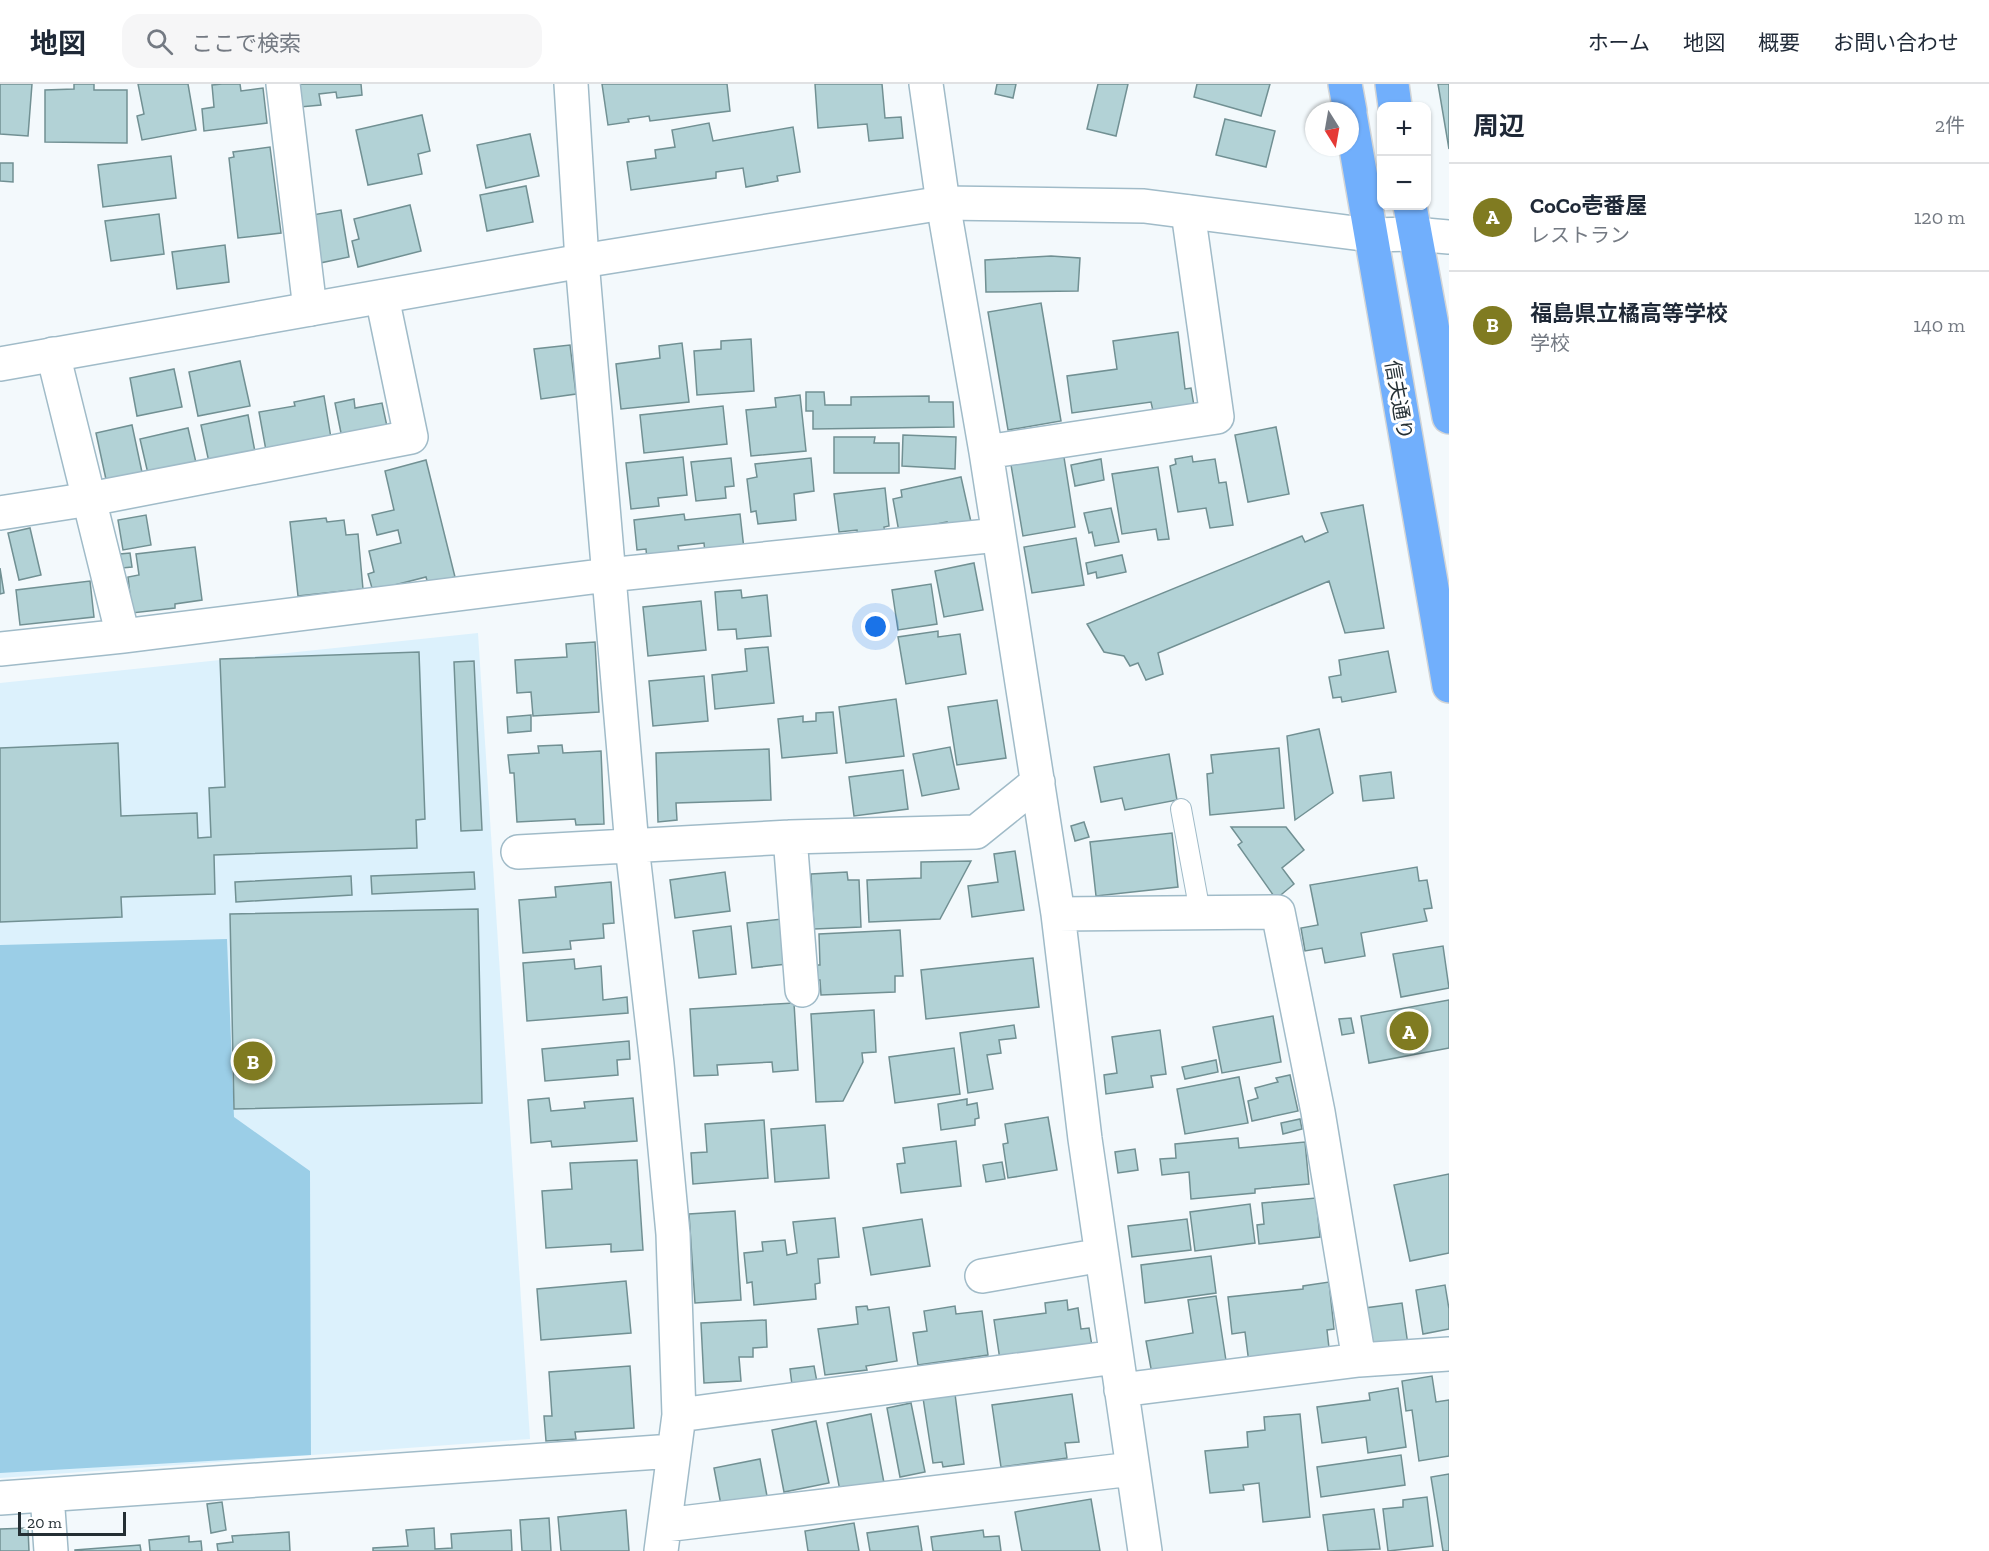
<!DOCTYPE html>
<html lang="ja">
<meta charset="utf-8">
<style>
body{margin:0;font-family:"Zilla Slab","Noto Sans JP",serif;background:#f6f6f7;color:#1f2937}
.controls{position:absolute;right:18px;top:18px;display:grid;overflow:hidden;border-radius:12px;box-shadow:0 2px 4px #0004}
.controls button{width:54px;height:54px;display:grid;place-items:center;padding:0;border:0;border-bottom:2px solid #e0e1e3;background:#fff;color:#1f2937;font:30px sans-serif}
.compass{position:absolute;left:1305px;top:18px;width:54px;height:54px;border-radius:50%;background:#fff;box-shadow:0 2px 4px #0004;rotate:169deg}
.scale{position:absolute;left:18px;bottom:15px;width:108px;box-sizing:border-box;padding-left:6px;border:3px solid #242f34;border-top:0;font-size:16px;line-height:21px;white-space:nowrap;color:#242f34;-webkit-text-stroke:4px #fff;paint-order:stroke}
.you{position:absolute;left:876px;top:543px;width:21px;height:21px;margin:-15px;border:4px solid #fff;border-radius:50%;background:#1a73e8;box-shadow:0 0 0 9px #1a73e833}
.badge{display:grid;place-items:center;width:39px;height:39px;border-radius:50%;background:#807b21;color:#fff;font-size:20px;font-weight:700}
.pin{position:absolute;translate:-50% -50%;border:3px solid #fff;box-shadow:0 2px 6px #0006}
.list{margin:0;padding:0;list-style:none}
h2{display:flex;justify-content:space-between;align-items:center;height:78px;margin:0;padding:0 24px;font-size:26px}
h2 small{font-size:20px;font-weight:400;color:#747a83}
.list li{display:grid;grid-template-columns:39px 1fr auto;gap:18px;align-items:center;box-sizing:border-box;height:108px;padding:0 24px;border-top:2px solid #e0e1e3}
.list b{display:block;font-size:22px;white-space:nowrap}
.list p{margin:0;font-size:20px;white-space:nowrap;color:#747a83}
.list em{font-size:20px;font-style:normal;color:#747a83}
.icon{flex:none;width:33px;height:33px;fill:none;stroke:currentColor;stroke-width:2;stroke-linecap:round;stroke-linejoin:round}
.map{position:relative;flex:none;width:1449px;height:1467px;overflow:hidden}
header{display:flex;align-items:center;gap:36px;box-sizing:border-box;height:84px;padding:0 30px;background:#fff;border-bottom:2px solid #e0e1e3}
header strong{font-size:28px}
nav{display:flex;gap:33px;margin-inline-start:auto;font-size:21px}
.search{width:420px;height:54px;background:#f6f6f7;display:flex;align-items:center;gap:15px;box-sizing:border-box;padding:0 21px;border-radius:18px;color:#747a83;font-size:22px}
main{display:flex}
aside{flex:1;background:#fff}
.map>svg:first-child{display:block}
.built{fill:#dcf1fc}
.green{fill:#9bcee7}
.building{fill:#b2d2d6;stroke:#719093;stroke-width:1.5}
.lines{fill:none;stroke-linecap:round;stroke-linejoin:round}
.lane-casing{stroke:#a0bbc8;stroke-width:22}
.street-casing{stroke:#a0bbc8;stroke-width:36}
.secondary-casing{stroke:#a0bbc8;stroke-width:36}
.highway-casing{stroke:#d3d5d6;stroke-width:36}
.lane{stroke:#fff;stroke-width:20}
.street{stroke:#fff;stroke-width:33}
.secondary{stroke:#fff;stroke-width:33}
.highway{stroke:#71affc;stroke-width:33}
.labels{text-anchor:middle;stroke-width:6;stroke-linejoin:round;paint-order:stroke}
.street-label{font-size:20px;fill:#242f34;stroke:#fff}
</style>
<header>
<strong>地図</strong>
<div class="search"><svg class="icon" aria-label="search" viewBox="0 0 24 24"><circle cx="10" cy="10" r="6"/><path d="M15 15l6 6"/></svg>ここで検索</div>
<nav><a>ホーム</a><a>地図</a><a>概要</a><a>お問い合わせ</a></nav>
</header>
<main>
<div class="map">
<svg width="1449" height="1467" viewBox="0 0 1449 1467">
<rect width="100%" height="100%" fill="#f3f9fc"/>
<!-- built -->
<path class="built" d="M 478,549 L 530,1355 L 0,1394 L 0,599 Z"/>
<!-- green -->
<path class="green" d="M 227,855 L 234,1033 L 310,1087 L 311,1371 L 0,1389 L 0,861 Z"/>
<!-- building -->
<path class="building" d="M 0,0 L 32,0 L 28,52 L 0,50 Z
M 74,0 L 94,0 L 94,6 L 127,6 L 127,59 L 45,58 L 45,6 L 74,5 Z
M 138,0 L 188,0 L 196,46 L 142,56 L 137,32 L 144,30 Z
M 222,0 L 240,0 L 241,7 L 263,4 L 267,39 L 204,47 L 202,25 L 214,23 L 212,1 Z
M 297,0 L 361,0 L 362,11 L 337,14 L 336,8 L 319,10 L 321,21 L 300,23 Z
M 602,0 L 727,0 L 730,27 L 650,37 L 649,32 L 628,35 L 629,38 L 608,41 Z
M 815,0 L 882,0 L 885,34 L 901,33 L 903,54 L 869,57 L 867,40 L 818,44 Z
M 997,0 L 1016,0 L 1013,14 L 995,10 Z
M 1098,0 L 1128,0 L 1116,52 L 1087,45 Z
M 1197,0 L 1270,0 L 1261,32 L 1194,13 Z
M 1438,0 L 1449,0 L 1449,65 Z
M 422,31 L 430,67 L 418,70 L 422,90 L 368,101 L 356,46 Z
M 1225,35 L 1275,47 L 1266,83 L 1216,71 Z
M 709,39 L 713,57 L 793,43 L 800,88 L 777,92 L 778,97 L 746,103 L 743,84 L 716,88 L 716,94 L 631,106 L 627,78 L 656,74 L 655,66 L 675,63 L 672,46 Z
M 530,50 L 539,92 L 486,104 L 477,61 Z
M 270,63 L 281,149 L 238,154 L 229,74 L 234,73 L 233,68 Z
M 171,72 L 176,114 L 103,123 L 98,81 Z
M 0,79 L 13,79 L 13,98 L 0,97 Z
M 526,102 L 533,138 L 487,147 L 480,111 Z
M 410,121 L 421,167 L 358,183 L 352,157 L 359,155 L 354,135 Z
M 341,126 L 349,173 L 320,179 L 312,131 Z
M 159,130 L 164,170 L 111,177 L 105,137 Z
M 225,161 L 229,198 L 177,205 L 172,168 Z
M 1051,172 L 1080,174 L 1078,207 L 986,208 L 985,176 Z
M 1041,219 L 1061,337 L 1008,346 L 988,228 Z
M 1178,248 L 1185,305 L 1191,304 L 1194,322 L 1153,327 L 1151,318 L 1072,329 L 1067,292 L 1117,285 L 1113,257 Z
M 751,255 L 754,307 L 697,311 L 694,267 L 721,265 L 721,257 Z
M 682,259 L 689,318 L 621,325 L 616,280 L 660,274 L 659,262 Z
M 570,261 L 576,310 L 541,315 L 534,265 Z
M 240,277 L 250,322 L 198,332 L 189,288 Z
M 174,285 L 182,323 L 137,332 L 130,294 Z
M 806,308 L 824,308 L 825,321 L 851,321 L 851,313 L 929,312 L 929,318 L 953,318 L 954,343 L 813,345 L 813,327 L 806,327 Z
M 800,311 L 806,367 L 751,372 L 746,326 L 776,323 L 775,314 Z
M 324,312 L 332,360 L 267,372 L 259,328 L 295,322 L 294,318 Z
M 354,315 L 355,324 L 382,319 L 388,347 L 343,359 L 335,319 Z
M 723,322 L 727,360 L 644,369 L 640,331 Z
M 248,331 L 256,373 L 210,383 L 201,341 Z
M 132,341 L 143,393 L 107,400 L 96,349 Z
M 1276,343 L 1289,410 L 1248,418 L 1235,351 Z
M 188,344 L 197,383 L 149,394 L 140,355 Z
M 903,351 L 956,353 L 955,385 L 902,382 Z
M 834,353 L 875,353 L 874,359 L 899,359 L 899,389 L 834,389 Z
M 1063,367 L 1075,443 L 1023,452 L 1010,375 Z
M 1192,372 L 1193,378 L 1215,375 L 1219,399 L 1226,398 L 1233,441 L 1210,444 L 1206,424 L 1178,428 L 1170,382 L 1176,380 L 1175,375 Z
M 683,373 L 687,411 L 658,414 L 659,422 L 631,425 L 626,379 Z
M 731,374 L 734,402 L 725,403 L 726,414 L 696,417 L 691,378 Z
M 811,374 L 814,407 L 794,410 L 796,436 L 758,440 L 756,427 L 751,428 L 747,395 L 757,393 L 755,380 Z
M 1101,375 L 1104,396 L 1075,402 L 1071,381 Z
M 426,376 L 455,493 L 428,500 L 426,493 L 379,505 L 378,503 L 372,504 L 368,490 L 374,488 L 369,467 L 401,459 L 398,446 L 377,451 L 372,431 L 394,426 L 385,387 Z
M 1158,383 L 1169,455 L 1158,456 L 1156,445 L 1122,450 L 1112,390 Z
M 961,393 L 971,438 L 948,443 L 947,438 L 899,448 L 893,415 L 902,413 L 901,406 Z
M 885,404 L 889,442 L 884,443 L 885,449 L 858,453 L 857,446 L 839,448 L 834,410 Z
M 1363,421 L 1384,544 L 1345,549 L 1329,497 L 1158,569 L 1163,590 L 1146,596 L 1138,579 L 1130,582 L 1124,572 L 1104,568 L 1087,540 L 1302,452 L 1305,458 L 1328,448 L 1321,429 Z
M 1111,424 L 1119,458 L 1095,462 L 1092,448 L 1089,449 L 1084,429 Z
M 684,430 L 685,436 L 740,430 L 744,465 L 705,469 L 704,459 L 678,462 L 680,473 L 647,476 L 646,465 L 637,466 L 634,436 Z
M 146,431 L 151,461 L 123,466 L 118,436 Z
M 326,434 L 327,438 L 344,436 L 346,451 L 358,450 L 363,505 L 298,512 L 290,438 Z
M 30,444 L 41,491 L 19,496 L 8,449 Z
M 1076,454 L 1084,501 L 1032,509 L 1024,463 Z
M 195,463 L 202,516 L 175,520 L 175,524 L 132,529 L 128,493 L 139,491 L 136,470 Z
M 130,469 L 132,483 L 122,484 L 120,470 Z
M 1122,471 L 1126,488 L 1097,494 L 1096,488 L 1088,490 L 1086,479 Z
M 974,479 L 983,526 L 944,533 L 935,487 Z
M 0,484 L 4,509 L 0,510 Z
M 90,497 L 94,533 L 20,541 L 16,506 Z
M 931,500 L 937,540 L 898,546 L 892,506 Z
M 741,506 L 742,514 L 767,511 L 771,552 L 737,555 L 736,545 L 718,546 L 715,508 Z
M 701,517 L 706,566 L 648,572 L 643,523 Z
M 938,547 L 938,553 L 960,550 L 966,590 L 906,600 L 898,553 Z
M 595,558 L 599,628 L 533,632 L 531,608 L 517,609 L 515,576 L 567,573 L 566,560 Z
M 768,563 L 774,619 L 715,625 L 712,591 L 747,587 L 745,565 Z
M 1388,567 L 1396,608 L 1342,618 L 1341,613 L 1333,614 L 1329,593 L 1341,591 L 1339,576 Z
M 419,568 L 425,735 L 416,736 L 417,764 L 214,771 L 215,810 L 121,813 L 122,833 L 0,838 L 0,664 L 118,659 L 121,732 L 197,729 L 198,754 L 211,753 L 209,704 L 225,703 L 220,575 Z
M 474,577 L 482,746 L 461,747 L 454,578 Z
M 704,592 L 708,637 L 653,642 L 649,597 Z
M 896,615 L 904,672 L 846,679 L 839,623 Z
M 997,616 L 1006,674 L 957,681 L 948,623 Z
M 833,628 L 837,669 L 782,674 L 778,635 L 803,632 L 803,638 L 816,637 L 816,629 Z
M 531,631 L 531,647 L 508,649 L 507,633 Z
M 1319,645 L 1333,709 L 1295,736 L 1287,652 Z
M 562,661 L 563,669 L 601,667 L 604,740 L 576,741 L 575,735 L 517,738 L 514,689 L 510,689 L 508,671 L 539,669 L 538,662 Z
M 950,663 L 959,705 L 922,712 L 913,670 Z
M 1279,664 L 1284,724 L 1210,731 L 1207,690 L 1213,689 L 1211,671 Z
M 769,665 L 771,716 L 676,719 L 677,736 L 658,738 L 656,669 Z
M 1169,670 L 1177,716 L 1125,726 L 1122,714 L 1101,718 L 1094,683 Z
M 903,686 L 908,725 L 854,732 L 849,693 Z
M 1391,688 L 1394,714 L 1363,717 L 1360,692 Z
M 1084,738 L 1089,753 L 1075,757 L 1071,742 Z
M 1231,743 L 1286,743 L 1304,766 L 1282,784 L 1294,800 L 1276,815 L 1238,761 L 1242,758 Z
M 1172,749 L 1178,803 L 1096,812 L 1090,758 Z
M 1015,767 L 1024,826 L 972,833 L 968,802 L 998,798 L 994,770 Z
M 971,777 L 940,835 L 869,838 L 867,796 L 921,794 L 921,778 Z
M 1417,783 L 1419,797 L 1427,796 L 1432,824 L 1424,825 L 1427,837 L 1361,849 L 1365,872 L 1325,879 L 1322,864 L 1305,867 L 1301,844 L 1318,841 L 1310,801 Z
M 474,788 L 475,805 L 372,810 L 371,792 Z
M 725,788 L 730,827 L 675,834 L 670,796 Z
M 847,788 L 848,796 L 859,796 L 861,843 L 814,845 L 811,790 Z
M 351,792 L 352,811 L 236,818 L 235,798 Z
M 611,798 L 614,839 L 603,840 L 604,854 L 570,857 L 571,865 L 523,869 L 519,816 L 556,813 L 555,803 Z
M 478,825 L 482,1019 L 234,1025 L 230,830 Z
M 782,835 L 787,880 L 752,884 L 747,839 Z
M 731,842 L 736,890 L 699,894 L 693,847 Z
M 900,846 L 903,892 L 895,892 L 895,908 L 821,911 L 820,896 L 813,896 L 812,881 L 820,881 L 819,850 Z
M 1443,862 L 1449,904 L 1401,913 L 1393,870 Z
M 1033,874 L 1039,923 L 926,935 L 921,886 Z
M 574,875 L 575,885 L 601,882 L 603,916 L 627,913 L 628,929 L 527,937 L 523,879 Z
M 1449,916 L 1449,964 L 1369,979 L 1361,932 Z
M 794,919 L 798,986 L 773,988 L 772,978 L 717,981 L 718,991 L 694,992 L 690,925 Z
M 874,926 L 876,968 L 862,969 L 863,978 L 843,1017 L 816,1018 L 811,930 Z
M 1273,932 L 1281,978 L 1222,989 L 1213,943 Z
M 1351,934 L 1354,949 L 1342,951 L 1339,935 Z
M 1014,941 L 1016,954 L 999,956 L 1001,969 L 987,971 L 993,1005 L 968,1009 L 960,949 Z
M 1160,946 L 1166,990 L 1151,992 L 1153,1003 L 1106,1010 L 1104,991 L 1117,989 L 1112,953 Z
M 629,957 L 630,975 L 617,976 L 618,991 L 545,997 L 542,965 Z
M 954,964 L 960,1010 L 895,1019 L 889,973 Z
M 1216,976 L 1218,988 L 1185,995 L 1182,983 Z
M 1290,991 L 1298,1027 L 1252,1037 L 1248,1017 L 1258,1014 L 1255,1004 L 1278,998 L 1276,994 Z
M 1239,993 L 1248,1039 L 1185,1050 L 1177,1005 Z
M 549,1014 L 551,1027 L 585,1024 L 584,1018 L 633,1014 L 637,1057 L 552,1063 L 551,1057 L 531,1059 L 528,1016 Z
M 967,1015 L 967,1021 L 977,1019 L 979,1034 L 975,1035 L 975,1041 L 941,1046 L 938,1020 Z
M 1048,1033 L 1057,1086 L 1008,1094 L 1003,1060 L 1008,1059 L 1005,1040 Z
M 1300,1035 L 1302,1045 L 1283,1050 L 1281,1039 Z
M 764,1036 L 768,1094 L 693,1100 L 691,1069 L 707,1068 L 705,1040 Z
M 825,1041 L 829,1094 L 775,1098 L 771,1045 Z
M 1238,1054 L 1239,1064 L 1305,1058 L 1309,1100 L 1255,1105 L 1255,1109 L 1191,1115 L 1189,1088 L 1162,1091 L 1160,1075 L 1176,1074 L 1175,1060 Z
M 956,1057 L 961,1102 L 901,1109 L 897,1080 L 905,1079 L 903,1064 Z
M 1135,1065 L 1138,1086 L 1118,1089 L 1115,1068 Z
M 637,1076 L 643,1166 L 611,1168 L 611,1160 L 546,1164 L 542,1107 L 572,1105 L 570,1079 Z
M 1002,1078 L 1005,1095 L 986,1098 L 983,1081 Z
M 1449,1090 L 1449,1169 L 1410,1177 L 1394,1101 Z
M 1316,1114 L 1320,1153 L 1259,1160 L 1257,1141 L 1264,1140 L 1262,1119 Z
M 1250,1120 L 1255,1159 L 1195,1167 L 1190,1128 Z
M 735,1127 L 741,1216 L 695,1219 L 689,1130 Z
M 835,1134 L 839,1173 L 818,1175 L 820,1199 L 815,1200 L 816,1215 L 754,1221 L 752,1198 L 747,1199 L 744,1169 L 763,1167 L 762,1158 L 785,1156 L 787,1171 L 797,1169 L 793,1138 Z
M 922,1135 L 930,1182 L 871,1191 L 863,1144 Z
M 1187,1135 L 1191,1166 L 1132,1173 L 1128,1142 Z
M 1211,1172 L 1216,1209 L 1145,1219 L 1141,1181 Z
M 626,1197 L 631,1249 L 541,1256 L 537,1205 Z
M 1329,1198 L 1334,1245 L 1327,1246 L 1329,1264 L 1249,1279 L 1245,1248 L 1232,1250 L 1228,1213 L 1303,1205 L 1303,1202 Z
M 1445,1201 L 1449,1225 L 1449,1245 L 1423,1250 L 1416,1206 Z
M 1216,1212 L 1227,1283 L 1152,1290 L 1146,1257 L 1193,1249 L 1188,1216 Z
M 1067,1216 L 1068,1226 L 1078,1224 L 1081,1245 L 1089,1244 L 1092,1262 L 1000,1276 L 994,1236 L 1046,1229 L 1045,1219 Z
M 1402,1219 L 1408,1261 L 1370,1266 L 1365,1224 Z
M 867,1222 L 868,1226 L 889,1223 L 897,1277 L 866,1282 L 867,1286 L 825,1291 L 818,1245 L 858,1240 L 856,1223 Z
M 955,1222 L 956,1230 L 982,1227 L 988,1271 L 918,1281 L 913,1249 L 927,1247 L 924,1227 Z
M 766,1236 L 767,1263 L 753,1264 L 753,1273 L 739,1273 L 741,1297 L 704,1299 L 701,1239 Z
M 630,1282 L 634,1344 L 575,1348 L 576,1355 L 546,1357 L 544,1332 L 552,1332 L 549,1288 Z
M 814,1282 L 817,1298 L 792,1301 L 790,1285 Z
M 1432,1292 L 1436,1318 L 1449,1316 L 1449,1372 L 1419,1377 L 1412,1326 L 1406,1327 L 1402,1297 Z
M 1398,1304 L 1406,1363 L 1368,1369 L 1366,1353 L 1322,1359 L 1317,1323 L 1370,1316 L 1369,1309 Z
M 955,1310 L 964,1380 L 943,1383 L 942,1378 L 933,1379 L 923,1314 Z
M 1072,1310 L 1079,1358 L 1065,1359 L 1067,1374 L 1001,1383 L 992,1321 Z
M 911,1319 L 925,1388 L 900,1393 L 887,1324 Z
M 871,1330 L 884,1399 L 840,1407 L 827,1339 Z
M 1300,1330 L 1310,1433 L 1263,1438 L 1259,1399 L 1243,1401 L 1244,1406 L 1210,1409 L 1205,1367 L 1248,1363 L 1247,1348 L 1265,1346 L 1264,1333 Z
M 816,1337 L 829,1399 L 784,1408 L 772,1346 Z
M 1401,1371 L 1405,1401 L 1321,1413 L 1317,1383 Z
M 760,1375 L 767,1412 L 721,1421 L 714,1384 Z
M 1449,1390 L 1449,1467 L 1443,1467 L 1431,1393 Z
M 1427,1413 L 1433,1462 L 1388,1467 L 1383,1425 L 1403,1423 L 1403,1416 Z
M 1091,1415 L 1100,1467 L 1022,1467 L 1015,1428 Z
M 222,1418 L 226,1446 L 211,1449 L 207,1420 Z
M 1374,1425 L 1380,1465 L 1328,1467 L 1323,1431 Z
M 626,1426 L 629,1467 L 561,1467 L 558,1433 Z
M 549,1434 L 551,1467 L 522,1467 L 520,1436 Z
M 854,1439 L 859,1467 L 808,1467 L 805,1447 Z
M 918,1442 L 922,1467 L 870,1467 L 867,1449 Z
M 28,1444 L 29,1467 L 0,1467 L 0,1445 Z
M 434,1444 L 435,1465 L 452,1464 L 451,1450 L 511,1446 L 512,1467 L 373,1467 L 373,1464 L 408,1462 L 406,1446 Z
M 983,1446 L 984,1453 L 999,1452 L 1001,1467 L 933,1467 L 931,1453 Z
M 289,1448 L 290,1467 L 218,1467 L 217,1460 L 233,1458 L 232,1452 Z
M 189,1452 L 189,1458 L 201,1457 L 202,1467 L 150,1467 L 149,1456 Z
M 140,1461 L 141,1467 L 75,1467 L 75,1466 Z"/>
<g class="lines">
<defs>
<path id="lane" d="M 1181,725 L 1200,828"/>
<path id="street" d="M 283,0 L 310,225
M 571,0 L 582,177 L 632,762 L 657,980 L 673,1150 L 679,1331 L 661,1467
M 926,0 L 943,119 L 986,368 L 1058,830 L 1085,1055 L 1145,1467
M 1414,150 L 1449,153
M 53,270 L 123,552
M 986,368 L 1217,333 L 1188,128
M 0,429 L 90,415 L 411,353 L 382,213
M 0,565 L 123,552 L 608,491 L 998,451
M 790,753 L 802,906
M 518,768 L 790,753 L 976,748 L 1038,698
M 1058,830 L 1278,828 L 1318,1028 L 1359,1276
M 982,1192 L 1102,1171
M 1121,1306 L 1359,1276 L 1449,1270
M 679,1331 L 1116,1273
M 47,1411 L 51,1467
M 0,1414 L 673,1367
M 665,1441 L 1132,1385"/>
<path id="secondary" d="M 0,280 L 582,177 L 943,119 L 1144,122 L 1370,151 L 1414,150"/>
<path id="highway" d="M 1345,0 L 1350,27
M 1392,0 L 1395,22
M 1350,30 L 1449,602
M 1410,122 L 1449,333"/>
</defs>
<!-- lane casing -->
<use href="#lane" class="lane-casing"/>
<!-- street casing -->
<use href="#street" class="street-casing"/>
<!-- secondary casing -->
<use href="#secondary" class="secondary-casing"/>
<!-- highway casing -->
<use href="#highway" class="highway-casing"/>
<!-- lane -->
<use href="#lane" class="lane"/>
<!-- street -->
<use href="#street" class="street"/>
<!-- secondary -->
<use href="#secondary" class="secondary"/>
<!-- highway -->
<use href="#highway" class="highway"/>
</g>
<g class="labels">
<!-- street labels -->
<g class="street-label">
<text transform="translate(1399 316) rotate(80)" y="7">信夫通り</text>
</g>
</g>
</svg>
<div class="controls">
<button>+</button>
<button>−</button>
</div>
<svg class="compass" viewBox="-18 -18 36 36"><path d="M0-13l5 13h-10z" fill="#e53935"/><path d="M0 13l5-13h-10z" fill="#747a83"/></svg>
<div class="scale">20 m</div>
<div class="you"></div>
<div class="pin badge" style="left:1409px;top:947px">A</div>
<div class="pin badge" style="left:253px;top:977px">B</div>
</div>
<aside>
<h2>周辺<small>2件</small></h2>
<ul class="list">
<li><span class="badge">A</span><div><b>CoCo壱番屋</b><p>レストラン</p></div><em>120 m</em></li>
<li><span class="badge">B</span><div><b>福島県立橘高等学校</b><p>学校</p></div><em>140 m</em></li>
</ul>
</aside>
</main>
